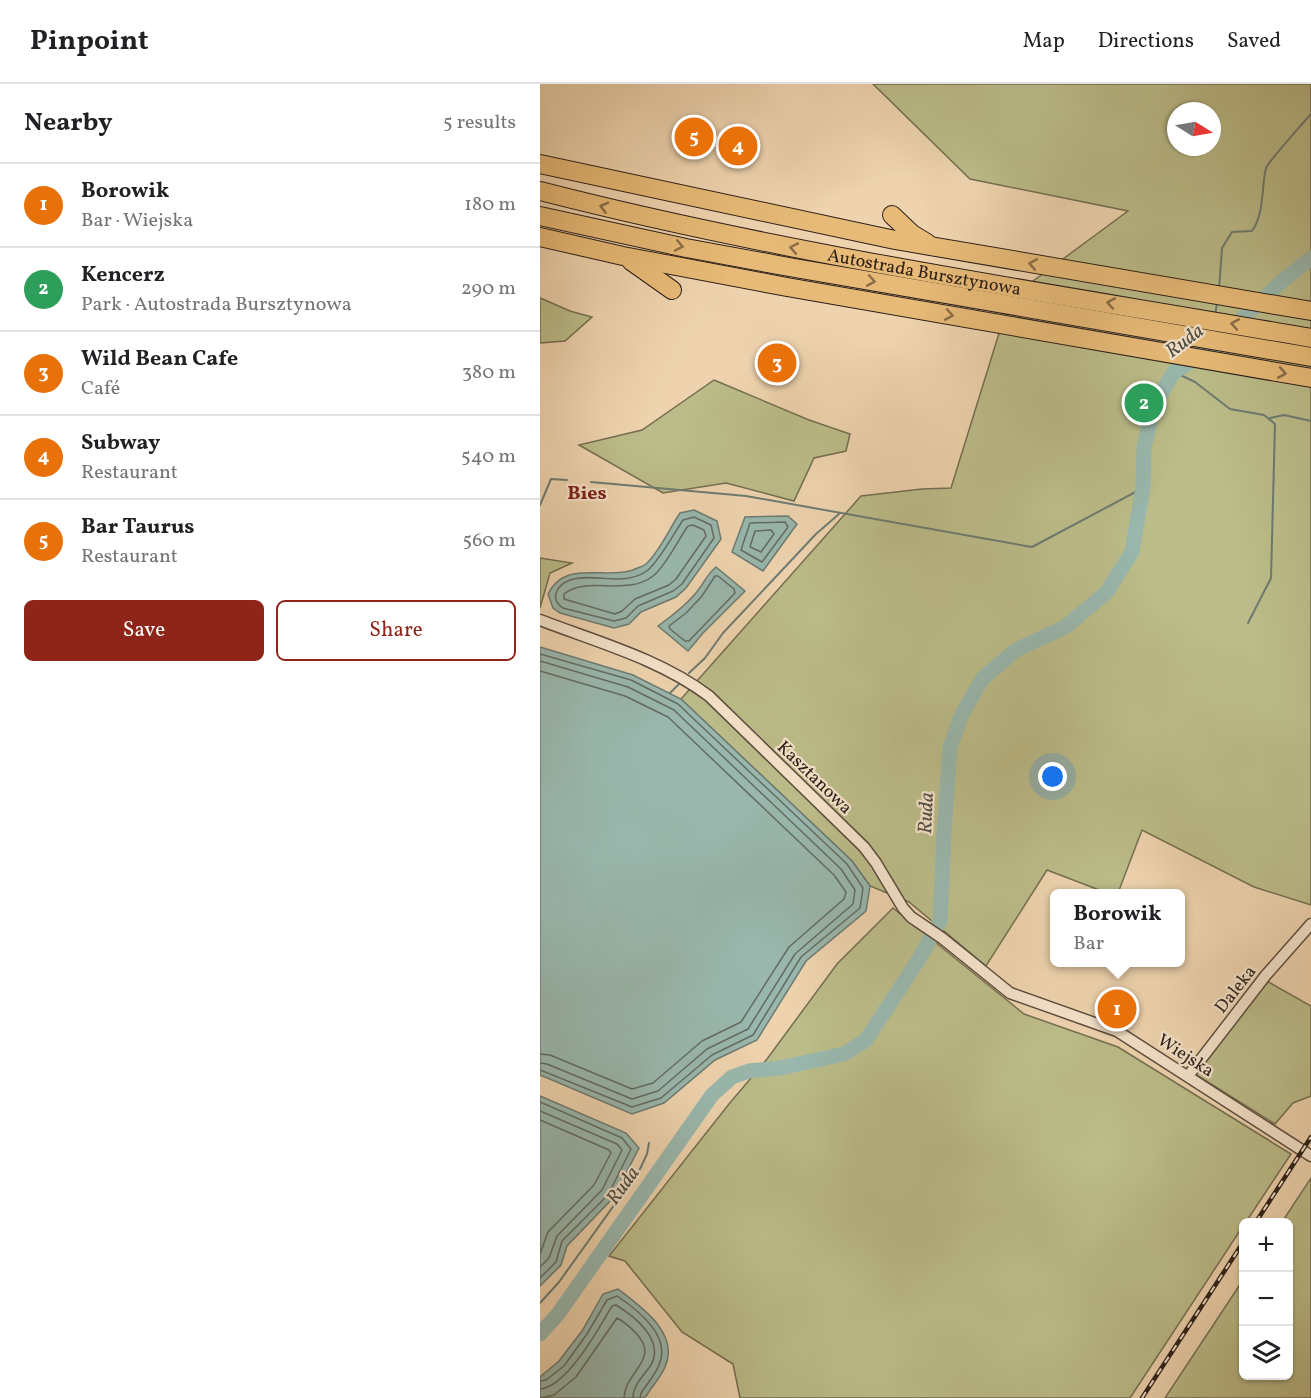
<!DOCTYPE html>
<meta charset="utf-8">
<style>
body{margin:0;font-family:Vollkorn,serif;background:#f2f2f2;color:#202124}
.controls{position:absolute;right:18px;bottom:18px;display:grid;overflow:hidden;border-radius:9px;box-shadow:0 2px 4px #0004}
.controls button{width:54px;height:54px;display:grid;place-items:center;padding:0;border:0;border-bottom:2px solid #e0e0e0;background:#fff;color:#202124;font:30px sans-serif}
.compass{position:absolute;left:627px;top:18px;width:54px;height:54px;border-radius:50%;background:#fff;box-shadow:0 2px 4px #0004;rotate:101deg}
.you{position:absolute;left:513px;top:693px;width:21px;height:21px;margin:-15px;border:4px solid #fff;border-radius:50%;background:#1a73e8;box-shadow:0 0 0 9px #1a73e833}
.badge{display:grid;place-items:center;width:39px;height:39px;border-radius:50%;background:#8f2418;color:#fff;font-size:20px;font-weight:700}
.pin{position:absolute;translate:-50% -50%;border:3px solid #fff;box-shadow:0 2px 6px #0006}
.popup{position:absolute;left:510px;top:805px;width:135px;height:78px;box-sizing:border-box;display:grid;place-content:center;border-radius:9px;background:#fff;filter:drop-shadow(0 2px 4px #0005);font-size:20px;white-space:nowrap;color:#757577}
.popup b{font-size:22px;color:#202124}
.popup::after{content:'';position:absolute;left:50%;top:100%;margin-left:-12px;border:12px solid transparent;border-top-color:#fff}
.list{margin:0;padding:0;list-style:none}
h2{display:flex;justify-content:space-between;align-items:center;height:78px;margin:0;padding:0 24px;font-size:26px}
h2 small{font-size:20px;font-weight:400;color:#757577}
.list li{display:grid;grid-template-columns:39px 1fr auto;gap:18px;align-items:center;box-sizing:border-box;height:84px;padding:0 24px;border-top:2px solid #e0e0e0}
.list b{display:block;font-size:22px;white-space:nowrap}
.list p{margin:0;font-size:20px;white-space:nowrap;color:#757577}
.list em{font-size:20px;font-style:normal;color:#757577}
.actions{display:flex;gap:12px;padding:18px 24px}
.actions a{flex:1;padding:14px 0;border:2px solid #8f2418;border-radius:9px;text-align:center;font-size:21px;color:#8f2418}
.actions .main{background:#8f2418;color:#fff}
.icon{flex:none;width:33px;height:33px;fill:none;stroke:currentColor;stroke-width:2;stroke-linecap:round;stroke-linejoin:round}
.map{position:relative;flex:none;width:771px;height:1314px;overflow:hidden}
header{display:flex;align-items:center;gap:36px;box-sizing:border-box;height:84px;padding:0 30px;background:#fff;border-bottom:2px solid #e0e0e0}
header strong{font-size:28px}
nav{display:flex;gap:33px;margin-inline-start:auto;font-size:21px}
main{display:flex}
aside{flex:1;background:#fff}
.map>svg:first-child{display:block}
.green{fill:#bbbc89;stroke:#746e51;stroke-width:1.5;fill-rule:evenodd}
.water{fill:#99b7ad;stroke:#6d7b72;stroke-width:1.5}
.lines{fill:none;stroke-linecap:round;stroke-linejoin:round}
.shore{stroke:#626c63;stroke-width:1.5}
.stream{stroke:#6d7b72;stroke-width:2}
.river{stroke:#99b7ad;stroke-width:15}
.minor-casing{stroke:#5c4d3e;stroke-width:13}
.motorway-casing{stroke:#2c2019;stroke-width:20}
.minor{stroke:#f4e2ca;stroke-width:10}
.motorway{stroke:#e7ba77;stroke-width:18}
.rail-casing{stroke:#2c2019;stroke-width:4.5}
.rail{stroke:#f4e2ca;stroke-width:2;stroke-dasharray:7;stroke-linecap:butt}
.oneway{stroke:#8a6d48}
.labels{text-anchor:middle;stroke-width:4.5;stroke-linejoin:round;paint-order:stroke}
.street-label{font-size:18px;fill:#2c2019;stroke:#f4e2ca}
.water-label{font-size:20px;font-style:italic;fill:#4d4d45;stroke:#f4e2ca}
.neighbourhood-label{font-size:20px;font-weight:bold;fill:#7a1f14;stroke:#f4e2ca}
</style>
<header>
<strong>Pinpoint</strong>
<nav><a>Map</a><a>Directions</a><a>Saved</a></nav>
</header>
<main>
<aside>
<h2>Nearby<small>5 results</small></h2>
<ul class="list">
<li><span class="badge" style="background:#e8710a">1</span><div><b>Borowik</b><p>Bar · Wiejska</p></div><em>180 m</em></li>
<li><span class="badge" style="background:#2e9e5b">2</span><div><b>Kencerz</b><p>Park · Autostrada Bursztynowa</p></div><em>290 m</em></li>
<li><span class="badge" style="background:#e8710a">3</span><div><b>Wild Bean Cafe</b><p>Café</p></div><em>380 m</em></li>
<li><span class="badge" style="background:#e8710a">4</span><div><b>Subway</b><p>Restaurant</p></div><em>540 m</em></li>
<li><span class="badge" style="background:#e8710a">5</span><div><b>Bar Taurus</b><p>Restaurant</p></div><em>560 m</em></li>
</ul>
<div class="actions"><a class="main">Save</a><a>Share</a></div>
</aside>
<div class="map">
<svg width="771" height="1314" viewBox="0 0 771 1314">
<rect width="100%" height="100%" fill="#eed3ae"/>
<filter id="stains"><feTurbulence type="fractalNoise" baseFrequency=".00333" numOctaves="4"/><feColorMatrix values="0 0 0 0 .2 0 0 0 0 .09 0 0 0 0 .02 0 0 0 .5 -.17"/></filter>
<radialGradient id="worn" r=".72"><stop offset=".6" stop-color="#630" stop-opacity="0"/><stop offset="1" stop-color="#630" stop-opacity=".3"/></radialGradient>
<!-- green -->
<path class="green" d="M 333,0 L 771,0 L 771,821 L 714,803 L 602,746 L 578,809 L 567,809 L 507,786 L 446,882 L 369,818 L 330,802 L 312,777 L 141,615 L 321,412 L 382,405 L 411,404 L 470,214 L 588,127 L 430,95 ZM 636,27 L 672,27 L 672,63 L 636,63 Z
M 0,214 L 30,227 L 52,233 L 25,257 L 0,259 Z
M 174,296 L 269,336 L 310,350 L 306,367 L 274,374 L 254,417 L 186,399 L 123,409 L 39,361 L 102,346 Z
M 0,474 L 32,479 L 10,489 L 0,524 Z
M 353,824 L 484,930 L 578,963 L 751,1070 L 706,1138 L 704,1138 L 703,1142 L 590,1314 L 200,1314 L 193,1280 L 142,1248 L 85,1177 L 69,1172 L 189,1020 L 227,975 L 297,880 Z
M 725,896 L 771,922 L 771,1012 L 753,1019 L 735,1040 L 655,990 Z
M 771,1094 L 771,1314 L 625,1314 L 703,1196 L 704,1292 L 748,1292 L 748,1138 L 742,1138 Z"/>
<!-- water -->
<path class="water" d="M 154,426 L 177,437 L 181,455 L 146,504 L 136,513 L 101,528 L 89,540 L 74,544 L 20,529 L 13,524 L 8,510 C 25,475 64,496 93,486 C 97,484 102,483 106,480 C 120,467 129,445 140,429 Z
M 248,432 L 257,440 L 223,487 L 192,468 L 205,433 Z
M 176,483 L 205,507 L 163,549 L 148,567 L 118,542 C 132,532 144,523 155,510 C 163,501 167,490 176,483 Z
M 0,563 L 93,591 L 141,615 L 312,777 L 330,802 L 326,827 L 266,877 L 217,956 L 175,976 L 124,1019 L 92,1030 L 0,991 Z
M 0,1012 L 86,1049 L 99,1064 L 73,1114 L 27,1162 L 21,1181 L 0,1202 Z
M 78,1205 C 101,1223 140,1249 125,1283 C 121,1293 112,1302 107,1311 L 104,1314 L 0,1314 L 0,1293 L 19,1277 L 42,1247 L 63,1210 Z"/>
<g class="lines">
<!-- shore -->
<path class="shore" d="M 154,433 L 171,441 L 174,454 L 142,500 L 133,507 L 98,522 L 86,534 L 74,537 L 23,524 C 9,515 17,501 30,496 C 54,488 85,504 108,486 C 119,477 135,448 143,436 Z
M 245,438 L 248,443 L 222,478 L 201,466 L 210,439 Z
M 153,441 L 164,446 L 166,452 L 136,495 L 129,501 L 95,515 L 82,527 L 75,530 L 24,515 L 24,510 C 48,491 86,513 113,492 C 126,482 138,456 148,442 Z
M 231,446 L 234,450 L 221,468 L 210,463 L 215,447 Z
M 175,492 L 178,492 L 194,505 L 195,509 L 149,557 L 145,557 L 130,545 L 129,542 L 146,529 L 162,512 Z
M 0,570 L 91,596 L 138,620 L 307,780 L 323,804 L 320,824 L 261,873 L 213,951 L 172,971 L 121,1014 L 92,1023 L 0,986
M 0,577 L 88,603 L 134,626 L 301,785 L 315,806 L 313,820 L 255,870 L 208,945 L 167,965 L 118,1007 L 92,1015 L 7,980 L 0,979
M 0,587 L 85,612 L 128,633 L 294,791 L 306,808 L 304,815 L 249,863 L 201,938 L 162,957 L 113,999 L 92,1005 L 10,971 L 0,970
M 0,1018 L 82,1054 L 91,1065 L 68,1111 L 22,1157 L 16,1178 L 0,1194
M 0,1027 L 77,1060 L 82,1066 L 62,1106 L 17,1152 L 9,1174 L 0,1183
M 0,1036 L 69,1066 L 71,1069 L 54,1101 L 8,1148 L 0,1170
M 0,1297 L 6,1296 L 24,1282 L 47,1250 L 67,1216 L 77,1212 C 98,1226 132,1252 119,1281 C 115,1291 107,1300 101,1309 L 100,1314
M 0,1305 C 27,1303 59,1244 72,1222 L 76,1221 C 94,1232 125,1256 111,1281 C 104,1291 93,1301 93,1314
M 0,1314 L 14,1311 L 36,1293 L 77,1234 C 85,1238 90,1243 96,1249 C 121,1276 85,1287 84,1314"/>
<!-- stream -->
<path class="stream" d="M 679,205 L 682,164 L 692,148 L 712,147 C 725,128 721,104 726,84 C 728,78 764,38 771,30
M 675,231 L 677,219
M 634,288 L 655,298 L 690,325 L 724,331 L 735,340 L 731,494 L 708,539
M 730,334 L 744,331 L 771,337
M 51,398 L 206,412 L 492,463 L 603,404
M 0,421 L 11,395 L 27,396
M 149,589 L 165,574 L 183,549 L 276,450 L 299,430
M 130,609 L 139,600
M 0,1219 L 19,1198 L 100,1085 L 107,1070 L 109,1059"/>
<!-- river -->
<path class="river" d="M 0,1250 L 18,1230 L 172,1011 L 192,993 L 209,987 L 240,984 L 304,970 L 326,956 L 379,875 L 400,837 L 404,749 L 410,663 L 422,630 L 443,594 L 476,566 L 525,543 L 566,509 L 592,468 L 603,404 L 604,363 L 614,321 L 634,288 L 668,267 L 740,199 L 771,174"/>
<defs>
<path id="minor" d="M 0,536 C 57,558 120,575 169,612 L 324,763 L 336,779 L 363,824 L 371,833 L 402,854 L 470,909 L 577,947 L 771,1072
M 648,992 L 726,891 L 771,840"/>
<g id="motorway">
<path d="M 0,80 L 355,156 L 771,227"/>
<path id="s1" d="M 0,107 C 253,172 513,209 771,254"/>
<path d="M 352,131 L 372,150 L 387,159"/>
<path d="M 0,132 L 146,164 L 249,183 L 771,273"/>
<path d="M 0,153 L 83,172 L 247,203 L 771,294"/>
<path d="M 91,177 L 132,206"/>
</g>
</defs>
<!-- minor casing -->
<use href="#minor" class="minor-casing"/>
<!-- motorway casing -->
<use href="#motorway" class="motorway-casing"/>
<!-- minor -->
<use href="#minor" class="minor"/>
<!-- motorway -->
<use href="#motorway" class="motorway"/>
<defs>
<path id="rail" d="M 716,1138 L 771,1053
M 602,1314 L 704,1157"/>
</defs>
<!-- rail casing -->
<use href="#rail" class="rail-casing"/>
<!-- rail -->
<use href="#rail" class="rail"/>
</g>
<!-- one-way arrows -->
<defs><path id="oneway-chevron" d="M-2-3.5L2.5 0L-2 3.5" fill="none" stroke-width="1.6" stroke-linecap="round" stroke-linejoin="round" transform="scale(1.5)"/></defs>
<g class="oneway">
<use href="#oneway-chevron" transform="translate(64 123) rotate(-166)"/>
<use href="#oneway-chevron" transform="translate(139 162) rotate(12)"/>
<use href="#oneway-chevron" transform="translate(254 164) rotate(-169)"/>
<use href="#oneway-chevron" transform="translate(493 180) rotate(-170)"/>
<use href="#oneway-chevron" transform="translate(331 197) rotate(10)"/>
<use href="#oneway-chevron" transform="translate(571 219) rotate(-170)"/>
<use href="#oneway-chevron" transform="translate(409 231) rotate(10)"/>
<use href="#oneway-chevron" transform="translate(695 240) rotate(-170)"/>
<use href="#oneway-chevron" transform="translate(742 289) rotate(10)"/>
</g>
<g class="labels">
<!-- street labels -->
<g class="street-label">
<text dy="6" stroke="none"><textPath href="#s1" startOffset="393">Autostrada Bursztynowa</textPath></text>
<text transform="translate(275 693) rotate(44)" y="6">Kasztanowa</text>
<text transform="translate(695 905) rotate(-52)" y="6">Daleka</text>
<text transform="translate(646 971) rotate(33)" y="6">Wiejska</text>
</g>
<!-- water labels -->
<g class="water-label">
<text transform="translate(644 256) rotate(-37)" y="7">Ruda</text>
<text transform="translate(385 729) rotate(-87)" y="7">Ruda</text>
<text transform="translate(82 1101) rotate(-54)" y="7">Ruda</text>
</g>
<!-- neighbourhood labels -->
<g class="neighbourhood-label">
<text x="47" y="415">Bies</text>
</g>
</g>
<rect width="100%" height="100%" filter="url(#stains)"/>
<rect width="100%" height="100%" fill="url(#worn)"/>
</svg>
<div class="controls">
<button>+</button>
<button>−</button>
<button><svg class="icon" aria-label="layers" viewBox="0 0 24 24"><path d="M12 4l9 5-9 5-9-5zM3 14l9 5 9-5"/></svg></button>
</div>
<svg class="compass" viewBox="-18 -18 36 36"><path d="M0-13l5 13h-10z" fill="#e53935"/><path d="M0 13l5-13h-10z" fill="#757577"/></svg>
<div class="you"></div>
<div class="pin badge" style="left:577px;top:925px;background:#e8710a">1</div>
<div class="popup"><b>Borowik</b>Bar</div>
<div class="pin badge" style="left:604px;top:319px;background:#2e9e5b">2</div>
<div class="pin badge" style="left:237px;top:279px;background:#e8710a">3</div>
<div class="pin badge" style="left:198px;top:62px;background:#e8710a">4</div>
<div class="pin badge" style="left:154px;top:53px;background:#e8710a">5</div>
</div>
</main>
